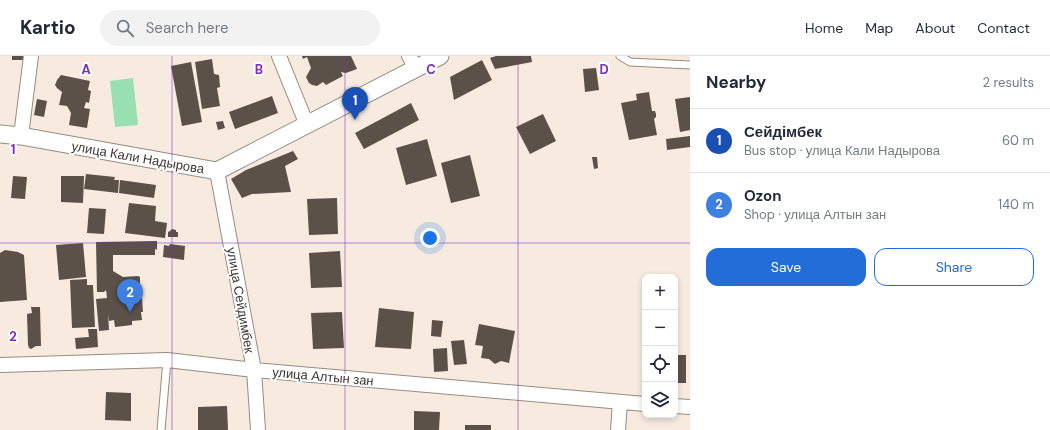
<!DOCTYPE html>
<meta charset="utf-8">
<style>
body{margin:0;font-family:"DM Sans",sans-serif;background:#f2f2f3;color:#1f2937}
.controls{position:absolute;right:12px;bottom:12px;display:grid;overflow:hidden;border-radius:8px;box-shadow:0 2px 6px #0003}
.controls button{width:36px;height:36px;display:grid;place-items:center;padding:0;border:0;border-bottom:1px solid #e0e1e3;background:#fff;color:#1f2937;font:20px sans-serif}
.you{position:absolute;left:430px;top:182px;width:14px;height:14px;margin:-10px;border:3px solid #fff;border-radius:50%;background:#1a73e8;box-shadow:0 0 0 6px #1a73e833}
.badge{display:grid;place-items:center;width:26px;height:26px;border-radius:50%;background:#226dd8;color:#fff;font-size:13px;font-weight:700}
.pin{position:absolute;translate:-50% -33px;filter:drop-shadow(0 1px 2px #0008)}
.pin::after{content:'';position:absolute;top:21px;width:14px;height:12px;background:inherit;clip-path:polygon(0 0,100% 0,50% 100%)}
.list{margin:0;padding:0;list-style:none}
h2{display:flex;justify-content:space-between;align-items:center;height:52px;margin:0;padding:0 16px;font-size:17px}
h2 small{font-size:13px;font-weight:400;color:#747a83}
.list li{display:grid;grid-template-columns:26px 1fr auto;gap:12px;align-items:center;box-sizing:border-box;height:64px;padding:0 16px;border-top:1px solid #e0e1e3}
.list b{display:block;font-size:15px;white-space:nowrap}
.list p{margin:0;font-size:13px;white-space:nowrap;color:#747a83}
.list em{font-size:13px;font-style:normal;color:#747a83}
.actions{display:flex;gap:8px;padding:12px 16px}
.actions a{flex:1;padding:9px 0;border:1px solid #226dd8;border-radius:12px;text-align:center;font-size:14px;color:#226dd8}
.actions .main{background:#226dd8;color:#fff}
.icon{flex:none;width:22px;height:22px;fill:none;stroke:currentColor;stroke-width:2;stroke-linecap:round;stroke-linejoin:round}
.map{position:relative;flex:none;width:690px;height:374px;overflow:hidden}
header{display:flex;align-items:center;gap:24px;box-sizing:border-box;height:56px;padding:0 20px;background:#fff;border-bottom:1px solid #e0e1e3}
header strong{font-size:19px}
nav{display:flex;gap:22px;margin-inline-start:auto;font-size:14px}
.search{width:280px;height:36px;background:#f2f2f3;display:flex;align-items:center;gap:10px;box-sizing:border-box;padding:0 14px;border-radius:22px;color:#747a83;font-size:15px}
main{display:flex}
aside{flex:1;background:#fff}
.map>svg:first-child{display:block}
.green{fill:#98e0b1}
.building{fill:#5b5149}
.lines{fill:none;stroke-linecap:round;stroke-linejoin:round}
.service-casing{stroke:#968c82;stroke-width:9}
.minor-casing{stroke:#968c82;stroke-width:16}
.tertiary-casing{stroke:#968c82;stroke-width:19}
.service{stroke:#fff;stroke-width:7}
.minor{stroke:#fff;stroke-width:14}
.tertiary{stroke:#fff;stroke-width:17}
.grid{fill:none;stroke:#7b2cbf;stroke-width:1;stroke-opacity:0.55}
.labels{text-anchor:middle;stroke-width:4;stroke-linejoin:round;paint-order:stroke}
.street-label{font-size:13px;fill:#3a3632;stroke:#fff}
.grid-label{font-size:13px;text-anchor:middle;font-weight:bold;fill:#7b2cbf;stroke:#fff;stroke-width:4;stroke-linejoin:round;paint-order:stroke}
</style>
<header>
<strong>Kartio</strong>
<div class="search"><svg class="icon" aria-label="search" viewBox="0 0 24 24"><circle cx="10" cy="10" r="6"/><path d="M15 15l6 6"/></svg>Search here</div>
<nav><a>Home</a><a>Map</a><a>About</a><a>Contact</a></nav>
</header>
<main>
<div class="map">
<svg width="690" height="374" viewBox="0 0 690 374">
<rect width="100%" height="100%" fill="#f7ebe0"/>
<!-- green -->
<path class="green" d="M 133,22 L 138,69 L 115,71 L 110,25 Z"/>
<!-- building -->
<path class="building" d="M 12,0 L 24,0 L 24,4 L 12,4 Z
M 302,0 L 351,0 L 357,13 L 346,17 L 341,16 L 343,20 L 326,29 L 323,26 L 317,30 L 312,29 L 309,27 L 306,21 L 311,12 L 307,1 L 303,3 Z
M 496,0 L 531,0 L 532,6 L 495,13 L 490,2 Z
M 212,3 L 214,18 L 219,19 L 220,31 L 217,32 L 220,50 L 202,53 L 195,6 Z
M 482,4 L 492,24 L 454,44 L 450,21 Z
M 191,6 L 202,66 L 182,70 L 171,10 Z
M 596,12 L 599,34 L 585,36 L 583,13 Z
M 61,19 L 90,25 L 88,34 L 91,35 L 89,47 L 86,46 L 84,52 L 90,53 L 87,72 L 69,69 L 71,57 L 67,50 L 59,49 L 62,36 L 57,32 L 55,29 L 57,24 Z
M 649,36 L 652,55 L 655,55 L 656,58 L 656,61 L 654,63 L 657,79 L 629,84 L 621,47 L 637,44 L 636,38 Z
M 272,40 L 278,57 L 235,73 L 229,56 Z
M 690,41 L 690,74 L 680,76 L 675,43 Z
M 37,43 L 47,45 L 44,61 L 34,59 Z
M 411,47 L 419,64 L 364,93 L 355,77 Z
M 543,58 L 556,85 L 530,98 L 516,71 Z
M 223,65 L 225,72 L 218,74 L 216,66 Z
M 690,80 L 690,91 L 667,94 L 666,83 Z
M 427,83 L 437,120 L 406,129 L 396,92 Z
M 293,95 L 298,103 L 285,110 L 291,136 L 252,138 L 242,142 L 231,123 L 246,114 Z
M 470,99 L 480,140 L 451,147 L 441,107 Z
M 592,101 L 597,101 L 598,112 L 594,113 Z
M 86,118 L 115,121 L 114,124 L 119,124 L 118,137 L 84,133 Z
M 13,120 L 27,121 L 25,143 L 11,142 Z
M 61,120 L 84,120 L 83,147 L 61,146 Z
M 120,124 L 156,129 L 154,142 L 119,137 Z
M 337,142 L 338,178 L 309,179 L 307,143 Z
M 129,147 L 156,150 L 155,165 L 167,167 L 165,182 L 125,177 Z
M 89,152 L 106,153 L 104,178 L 87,177 Z
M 172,173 L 176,174 L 176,176 L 178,176 L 178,181 L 168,181 L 168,176 L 170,175 Z
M 157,185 L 157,194 L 155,193 L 155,199 L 113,199 L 113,215 L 123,221 L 138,220 L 140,221 L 140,228 L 136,229 L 138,243 L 142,242 L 143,256 L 141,256 L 142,264 L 132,265 L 132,269 L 115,271 L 114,264 L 109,265 L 108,258 L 109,274 L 99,275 L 96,243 L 107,242 L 106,234 L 104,236 L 97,236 L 96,186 Z
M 83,187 L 86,221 L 59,224 L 56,189 Z
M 170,188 L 185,190 L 184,204 L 163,201 L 164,189 L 169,190 Z
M 5,194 L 18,196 L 24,199 L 27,244 L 0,246 L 0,197 Z
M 340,195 L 342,231 L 311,232 L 309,197 Z
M 87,223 L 87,229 L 93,229 L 95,271 L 72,272 L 70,224 Z
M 31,251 L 40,251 L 41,290 L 36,290 L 31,293 L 29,292 L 28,289 L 27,258 L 32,257 Z
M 379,252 L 414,256 L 411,293 L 375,291 Z
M 342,256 L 344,292 L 313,293 L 311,257 Z
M 432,264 L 443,265 L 441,281 L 431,280 Z
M 479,268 L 515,275 L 509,307 L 501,305 L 495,308 L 489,303 L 481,302 L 483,290 L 475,289 Z
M 88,273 L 97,273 L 98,291 L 76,293 L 75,282 L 89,281 Z
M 464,284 L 467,308 L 454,309 L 451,285 Z
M 447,292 L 448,315 L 434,316 L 433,293 Z
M 675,299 L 686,299 L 686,327 L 675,327 Z
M 106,336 L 131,337 L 131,365 L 105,364 Z
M 227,350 L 228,374 L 198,374 L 198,351 Z
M 414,355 L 440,356 L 439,374 L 414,374 Z
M 465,369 L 491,369 L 491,374 L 465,374 Z"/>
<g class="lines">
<defs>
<path id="service" d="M 620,0 L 630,6 L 690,9
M 161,374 L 167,304"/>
<path id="minor" d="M 279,0 L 307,69
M 409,0 L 416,12
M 21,80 L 31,0
M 217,115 L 254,314 L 258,374
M 0,309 L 167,304 L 254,314 L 645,348
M 675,350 L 690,351
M 618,374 L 620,346"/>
<path id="tertiary" d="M 0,78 L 21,80 L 217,115 L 440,0"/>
</defs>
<!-- service casing -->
<use href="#service" class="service-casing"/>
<!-- minor casing -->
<use href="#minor" class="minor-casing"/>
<!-- tertiary casing -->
<use href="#tertiary" class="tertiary-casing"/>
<!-- service -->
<use href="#service" class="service"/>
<!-- minor -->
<use href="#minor" class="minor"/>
<!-- tertiary -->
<use href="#tertiary" class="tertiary"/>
</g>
<!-- grid -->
<path class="grid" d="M 172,0 L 172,374M 345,0 L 345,374M 518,0 L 518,374M 0,187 L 690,187"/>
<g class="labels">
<!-- street labels -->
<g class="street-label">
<text transform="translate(138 101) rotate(10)" y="5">улица Кали Надырова</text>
<text transform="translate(241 244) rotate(80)" y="5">улица Сейдимбек</text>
<text transform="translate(323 320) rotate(5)" y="5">улица Алтын зан</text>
</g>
</g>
<g class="grid-label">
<text x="86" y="18">A</text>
<text x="259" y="18">B</text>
<text x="431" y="18">C</text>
<text x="604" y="18">D</text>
<text x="13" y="98">1</text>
<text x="13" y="285">2</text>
</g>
</svg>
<div class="controls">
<button>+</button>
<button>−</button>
<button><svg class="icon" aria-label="locate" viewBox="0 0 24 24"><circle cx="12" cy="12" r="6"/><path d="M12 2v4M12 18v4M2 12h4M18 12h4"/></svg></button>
<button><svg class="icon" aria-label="layers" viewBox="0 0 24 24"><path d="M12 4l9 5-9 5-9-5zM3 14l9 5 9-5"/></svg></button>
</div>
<div class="you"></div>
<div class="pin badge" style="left:355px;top:64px;background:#1a4fb4">1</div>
<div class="pin badge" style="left:130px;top:256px;background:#3f7fe0">2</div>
</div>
<aside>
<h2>Nearby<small>2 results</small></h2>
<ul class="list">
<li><span class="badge" style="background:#1a4fb4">1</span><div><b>Сейдімбек</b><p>Bus stop · улица Кали Надырова</p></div><em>60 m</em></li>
<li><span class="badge" style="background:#3f7fe0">2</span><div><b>Ozon</b><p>Shop · улица Алтын зан</p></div><em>140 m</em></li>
</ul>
<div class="actions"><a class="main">Save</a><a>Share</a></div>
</aside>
</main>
